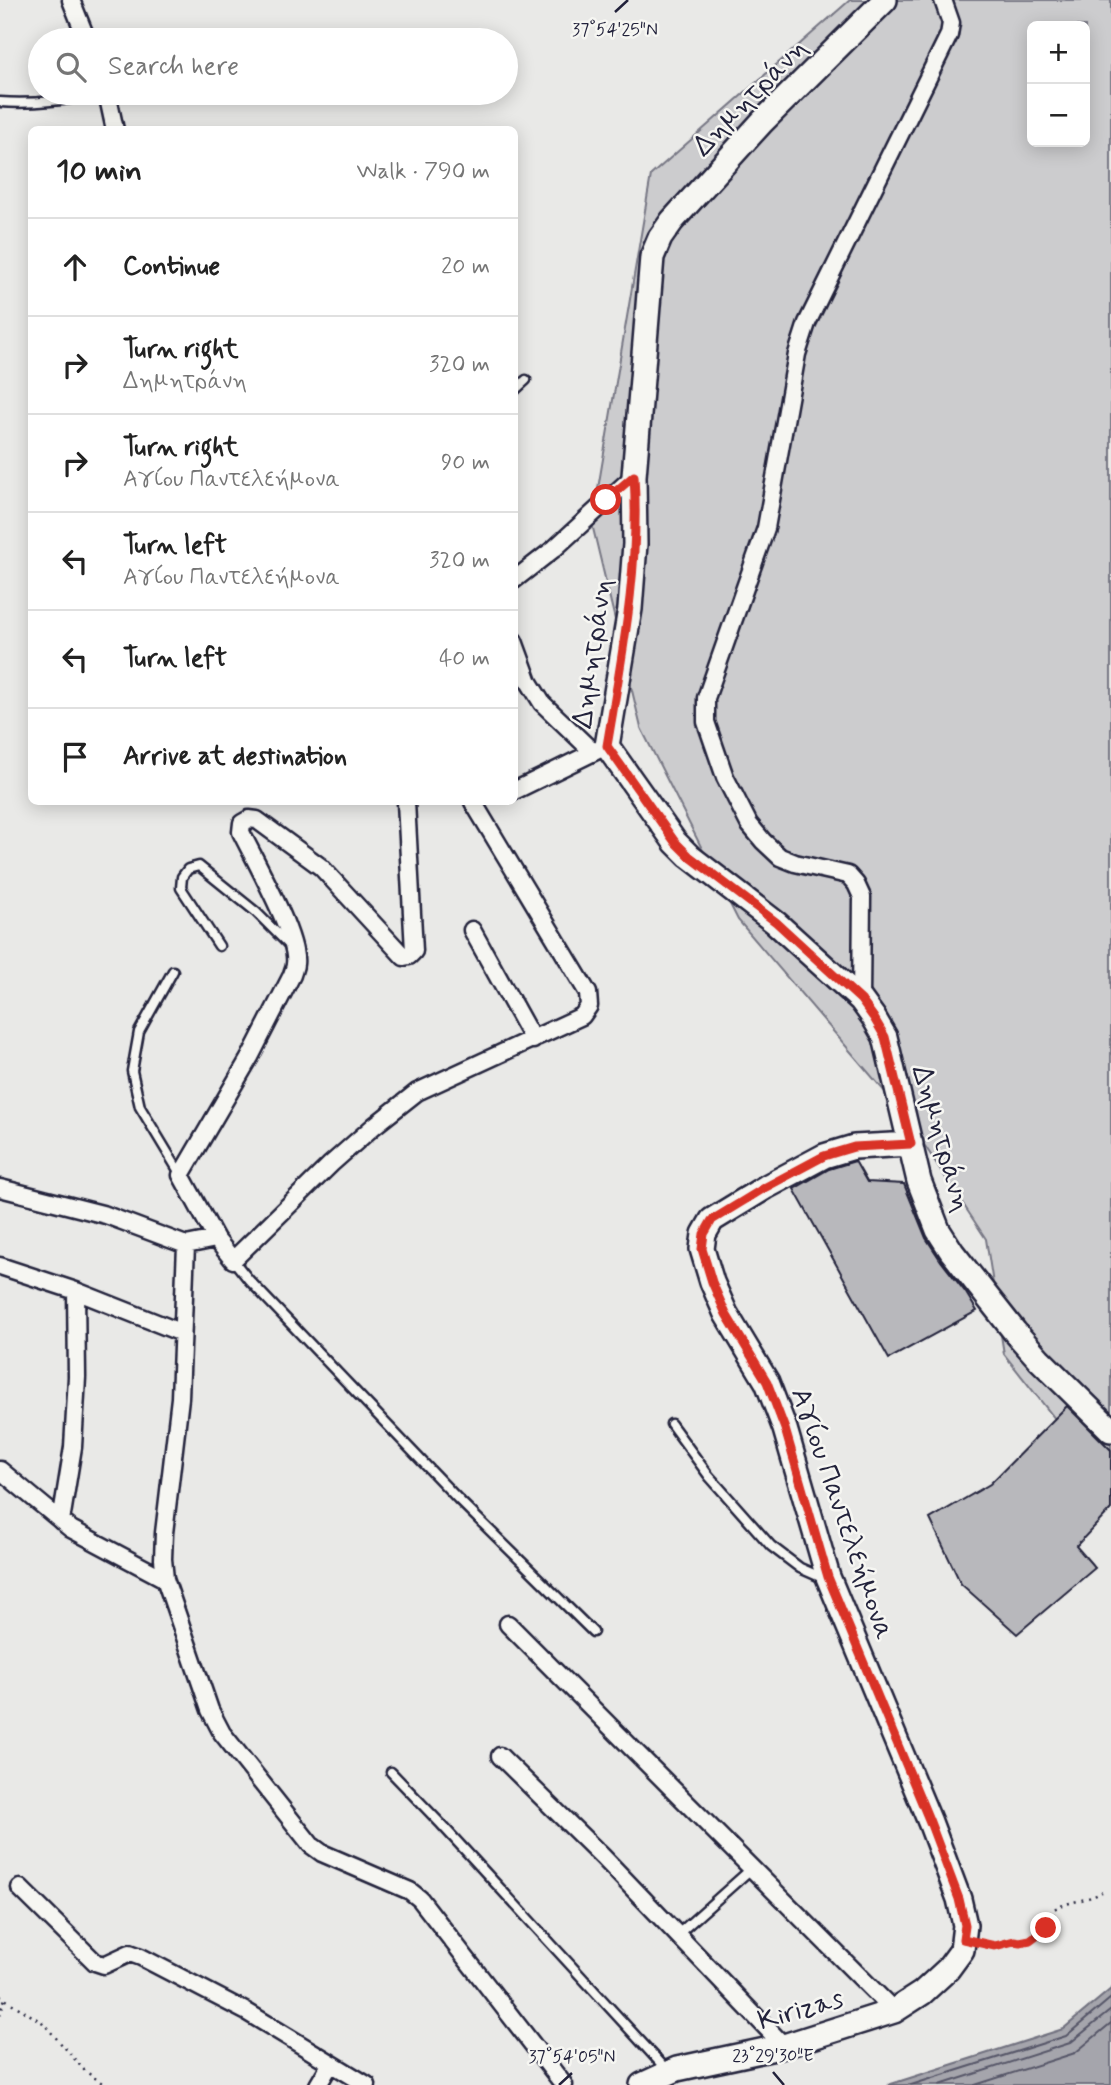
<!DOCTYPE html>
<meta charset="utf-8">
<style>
body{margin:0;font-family:Mynerve,sans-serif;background:#f2f2f2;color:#222}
.controls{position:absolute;right:21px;top:21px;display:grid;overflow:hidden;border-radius:10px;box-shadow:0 4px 18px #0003}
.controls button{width:63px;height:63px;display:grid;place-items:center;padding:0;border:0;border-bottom:2px solid #e0e0e0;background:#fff;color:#222;font:35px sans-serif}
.stop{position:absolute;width:21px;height:21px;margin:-16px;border:5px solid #d93025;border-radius:50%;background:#fff}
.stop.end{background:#d93025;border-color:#fff;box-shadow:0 2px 7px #0008}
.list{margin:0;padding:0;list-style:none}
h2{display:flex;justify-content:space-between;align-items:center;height:91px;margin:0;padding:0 28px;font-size:30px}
h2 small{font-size:23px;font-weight:400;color:#767676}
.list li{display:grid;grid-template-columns:46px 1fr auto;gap:21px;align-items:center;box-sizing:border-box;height:98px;padding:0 28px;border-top:2px solid #e0e0e0}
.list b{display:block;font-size:26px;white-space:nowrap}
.list p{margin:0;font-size:23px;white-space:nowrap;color:#767676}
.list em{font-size:23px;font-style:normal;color:#767676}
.icon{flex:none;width:38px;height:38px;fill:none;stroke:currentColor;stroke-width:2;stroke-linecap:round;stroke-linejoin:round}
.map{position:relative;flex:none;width:1111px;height:2085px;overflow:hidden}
.search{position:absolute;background:#fff;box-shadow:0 4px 18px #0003;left:28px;top:28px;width:490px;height:77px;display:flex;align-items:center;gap:18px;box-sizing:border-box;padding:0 24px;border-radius:38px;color:#767676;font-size:26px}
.panel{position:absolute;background:#fff;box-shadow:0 4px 18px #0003;left:28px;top:126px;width:490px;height:679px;border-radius:10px}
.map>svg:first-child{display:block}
.green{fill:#ccccce;stroke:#777784;stroke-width:2;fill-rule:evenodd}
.water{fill:#a5a5ac;stroke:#71717f;stroke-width:2}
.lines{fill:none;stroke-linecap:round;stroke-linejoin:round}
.shore{stroke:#565668;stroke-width:2}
.building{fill:#b8b8bc;stroke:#22223b;stroke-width:2}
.lane-casing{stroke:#22223b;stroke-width:13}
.street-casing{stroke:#22223b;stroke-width:21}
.secondary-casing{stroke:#22223b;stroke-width:28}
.path{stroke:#22223b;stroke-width:2.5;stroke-dasharray:2 5;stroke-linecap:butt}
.lane{stroke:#f6f6f2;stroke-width:8}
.street{stroke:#f6f6f2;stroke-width:16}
.secondary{stroke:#f6f6f2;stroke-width:23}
.route{stroke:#d93025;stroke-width:9}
.ticks{fill:none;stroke:#22223b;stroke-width:2.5}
.labels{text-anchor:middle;stroke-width:5;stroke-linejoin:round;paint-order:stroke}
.street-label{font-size:28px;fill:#22223b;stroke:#f6f6f2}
.ticks-label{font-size:18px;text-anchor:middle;fill:#22223b;stroke:#f6f6f2;stroke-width:5;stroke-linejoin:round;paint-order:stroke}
</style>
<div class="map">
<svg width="1111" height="2085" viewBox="0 0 1111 2085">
<rect width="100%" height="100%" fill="#e9e9e7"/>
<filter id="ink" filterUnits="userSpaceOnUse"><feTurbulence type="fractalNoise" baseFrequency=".0143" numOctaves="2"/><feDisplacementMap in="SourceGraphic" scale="14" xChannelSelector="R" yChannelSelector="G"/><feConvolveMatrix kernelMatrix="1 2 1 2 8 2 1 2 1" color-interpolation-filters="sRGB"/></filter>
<g filter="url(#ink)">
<!-- green -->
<path class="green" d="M 850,0 L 1111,0 L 1111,1490 L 1004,1354 L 986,1239 L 904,1114 L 738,920 L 641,728 L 592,524 L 651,175 ZM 1032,26 L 1085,26 L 1085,142 L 1032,142 Z"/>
<!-- water -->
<path class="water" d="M 1111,1989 L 1111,2085 L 888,2085 L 1063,2029 Z"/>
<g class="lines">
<!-- shore -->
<path class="shore" d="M 911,2085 L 1066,2036 L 1111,1998
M 940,2085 L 1070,2043 L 1111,2010
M 975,2085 L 1075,2053 L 1111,2023"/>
</g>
<!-- building -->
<path class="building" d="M 855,1161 L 867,1182 L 904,1184 L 926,1238 L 941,1261 L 966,1293 L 977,1311 L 889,1359 L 794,1189 L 829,1169 Z
M 1067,1406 L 1111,1450 L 1111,1509 L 1076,1546 L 1095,1568 L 1017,1634 L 961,1584 L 930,1519 L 990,1484 Z"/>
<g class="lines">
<defs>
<path id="lane" d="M 0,102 C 35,105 72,99 107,93
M 514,391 L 526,380
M 219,946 L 181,888 L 182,877 L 188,869 L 199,866 L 256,912 L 289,945
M 173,971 L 139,1032 L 132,1071 L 140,1107 L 181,1175
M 233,1260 L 249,1280 L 458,1499 L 593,1632
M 671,1424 L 709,1476 L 771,1546 L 800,1568 L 825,1579
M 391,1772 L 441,1824 L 666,2069
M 677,1935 L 751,1869"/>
<path id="street" d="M 71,0 L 87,40
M 107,93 L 115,130
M 514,580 L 555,548 L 634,476
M 514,641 L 529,682 L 542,703 L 593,752
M 514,791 L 600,749
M 406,802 L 414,951 L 409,956 L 404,957 L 321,867 L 257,820 L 249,819 L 242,823 L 241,832 C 254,859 299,938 295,964 C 295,968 293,971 292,975 L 250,1057 L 181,1175 L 216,1239 L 186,1245 L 180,1398 L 164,1533 L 163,1559 L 165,1579 L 210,1710 L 222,1733 L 311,1845 L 322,1853 L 410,1891 L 420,1899 L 564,2085
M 472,930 L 533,1040
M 861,1000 L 862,897 L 856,884 L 848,875 L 795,863 L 780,857 L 763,841 L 749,824 L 725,777 L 706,722 L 706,698 L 766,528 L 797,354 L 807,323 L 949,35 L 951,23 L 943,0
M 0,1188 L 106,1215 L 186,1245
M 216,1239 L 233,1260 L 331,1164 L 374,1126 L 417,1092 L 582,1016 L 589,1006 L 588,993 L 473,802
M 0,1266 L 76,1291
M 0,1470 L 71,1529 L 165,1579
M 61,1521 L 73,1447 L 77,1377 L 76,1291 L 182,1333
M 508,1624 L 894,2011
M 500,1756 L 603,1857 L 784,2046
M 20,1888 L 95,1962 L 104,1965 L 130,1953 L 141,1957 L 247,2012 L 367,2085
M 318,2085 L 331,2063"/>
<path id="secondary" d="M 885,0 L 762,122 L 672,221 L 660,238 L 652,257 L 634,476 L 635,544 L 630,609 L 607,746 L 675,842 L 689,856 L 776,923 L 861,1000 L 874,1018 L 885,1037 L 919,1181 L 938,1230 L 952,1252 L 1015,1332 L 1039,1359 L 1111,1430
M 642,2085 L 677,2069 L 784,2046 L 894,2011 L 922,1993 L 948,1969 L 962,1950 L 965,1925 L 959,1899 L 930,1822 L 828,1577 L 785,1429 L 767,1382 L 726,1314 L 712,1282 L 702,1249 L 704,1234 L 712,1220 L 766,1187 L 824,1156 L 854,1147 L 911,1144"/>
</defs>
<!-- lane casing -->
<use href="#lane" class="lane-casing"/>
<!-- street casing -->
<use href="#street" class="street-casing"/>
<!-- secondary casing -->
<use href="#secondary" class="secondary-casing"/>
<!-- path -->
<path class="path" d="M 983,1944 L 995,1946 L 1014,1941 L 1020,1942 L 1030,1940 L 1052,1923 L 1054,1909 C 1069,1901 1087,1901 1102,1892
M 0,1996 L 43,2023 L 85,2071 L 105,2085
M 0,2015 L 5,1998"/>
<!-- lane -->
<use href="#lane" class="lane"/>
<!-- street -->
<use href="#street" class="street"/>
<!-- secondary -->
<use href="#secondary" class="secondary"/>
</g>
</g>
<g class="lines" filter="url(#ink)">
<!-- route -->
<path class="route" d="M 606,500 L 634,476 C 640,567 622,656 607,746 L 675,842 L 689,856 L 776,922 L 861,1000 L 874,1018 L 885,1037 L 911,1144 L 854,1147 L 824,1156 L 766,1187 L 712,1220 L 704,1234 L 702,1249 L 712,1282 L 726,1314 L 767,1382 L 785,1429 L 828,1577 L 930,1822 L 959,1899 L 965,1925 L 963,1939 L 995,1946 L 1014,1941 L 1020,1942 L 1030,1940 L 1046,1928"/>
</g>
<!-- ticks -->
<path class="ticks" d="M 615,12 L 628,0M 773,2072 L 784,2085M 559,2085 L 572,2073"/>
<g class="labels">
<!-- street labels -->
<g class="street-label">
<text transform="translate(749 96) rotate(-46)" y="10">Δημητράνη</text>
<text transform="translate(591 653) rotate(-82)" y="10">Δημητράνη</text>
<text transform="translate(943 1138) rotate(74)" y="10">Δημητράνη</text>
<text transform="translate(844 1513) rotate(71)" y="10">Αγίου Παντελεήμονα</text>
<text transform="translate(800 2008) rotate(-16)" y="10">Kirizas</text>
</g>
</g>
<g class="ticks-label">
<text x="615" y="35">37°54'25"N</text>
<text x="773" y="2061">23°29'30"E</text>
<text x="572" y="2062">37°54'05"N</text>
</g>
</svg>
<div class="controls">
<button>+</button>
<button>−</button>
</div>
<div class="stop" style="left:606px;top:500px"></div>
<div class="stop end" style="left:1046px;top:1928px"></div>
<div class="search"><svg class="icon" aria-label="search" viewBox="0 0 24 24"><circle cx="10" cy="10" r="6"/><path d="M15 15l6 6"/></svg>Search here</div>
<section class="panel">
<h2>10 min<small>Walk · 790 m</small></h2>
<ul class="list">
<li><svg class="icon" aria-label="ahead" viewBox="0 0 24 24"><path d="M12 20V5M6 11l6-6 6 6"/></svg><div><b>Continue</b></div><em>20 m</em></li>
<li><svg class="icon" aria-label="right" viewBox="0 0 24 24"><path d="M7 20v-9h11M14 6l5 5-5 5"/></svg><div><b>Turn right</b><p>Δημητράνη</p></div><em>320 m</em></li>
<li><svg class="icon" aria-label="right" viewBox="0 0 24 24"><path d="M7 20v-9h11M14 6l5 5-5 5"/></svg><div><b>Turn right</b><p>Αγίου Παντελεήμονα</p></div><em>90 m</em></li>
<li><svg class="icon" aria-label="left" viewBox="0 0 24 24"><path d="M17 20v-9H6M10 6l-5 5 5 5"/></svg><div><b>Turn left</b><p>Αγίου Παντελεήμονα</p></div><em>320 m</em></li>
<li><svg class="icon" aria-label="left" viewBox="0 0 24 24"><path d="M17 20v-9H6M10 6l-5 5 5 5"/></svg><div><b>Turn left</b></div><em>40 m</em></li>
<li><svg class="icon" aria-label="arrive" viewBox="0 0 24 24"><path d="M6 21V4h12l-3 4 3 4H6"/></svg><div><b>Arrive at destination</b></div></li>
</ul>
</section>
</div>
